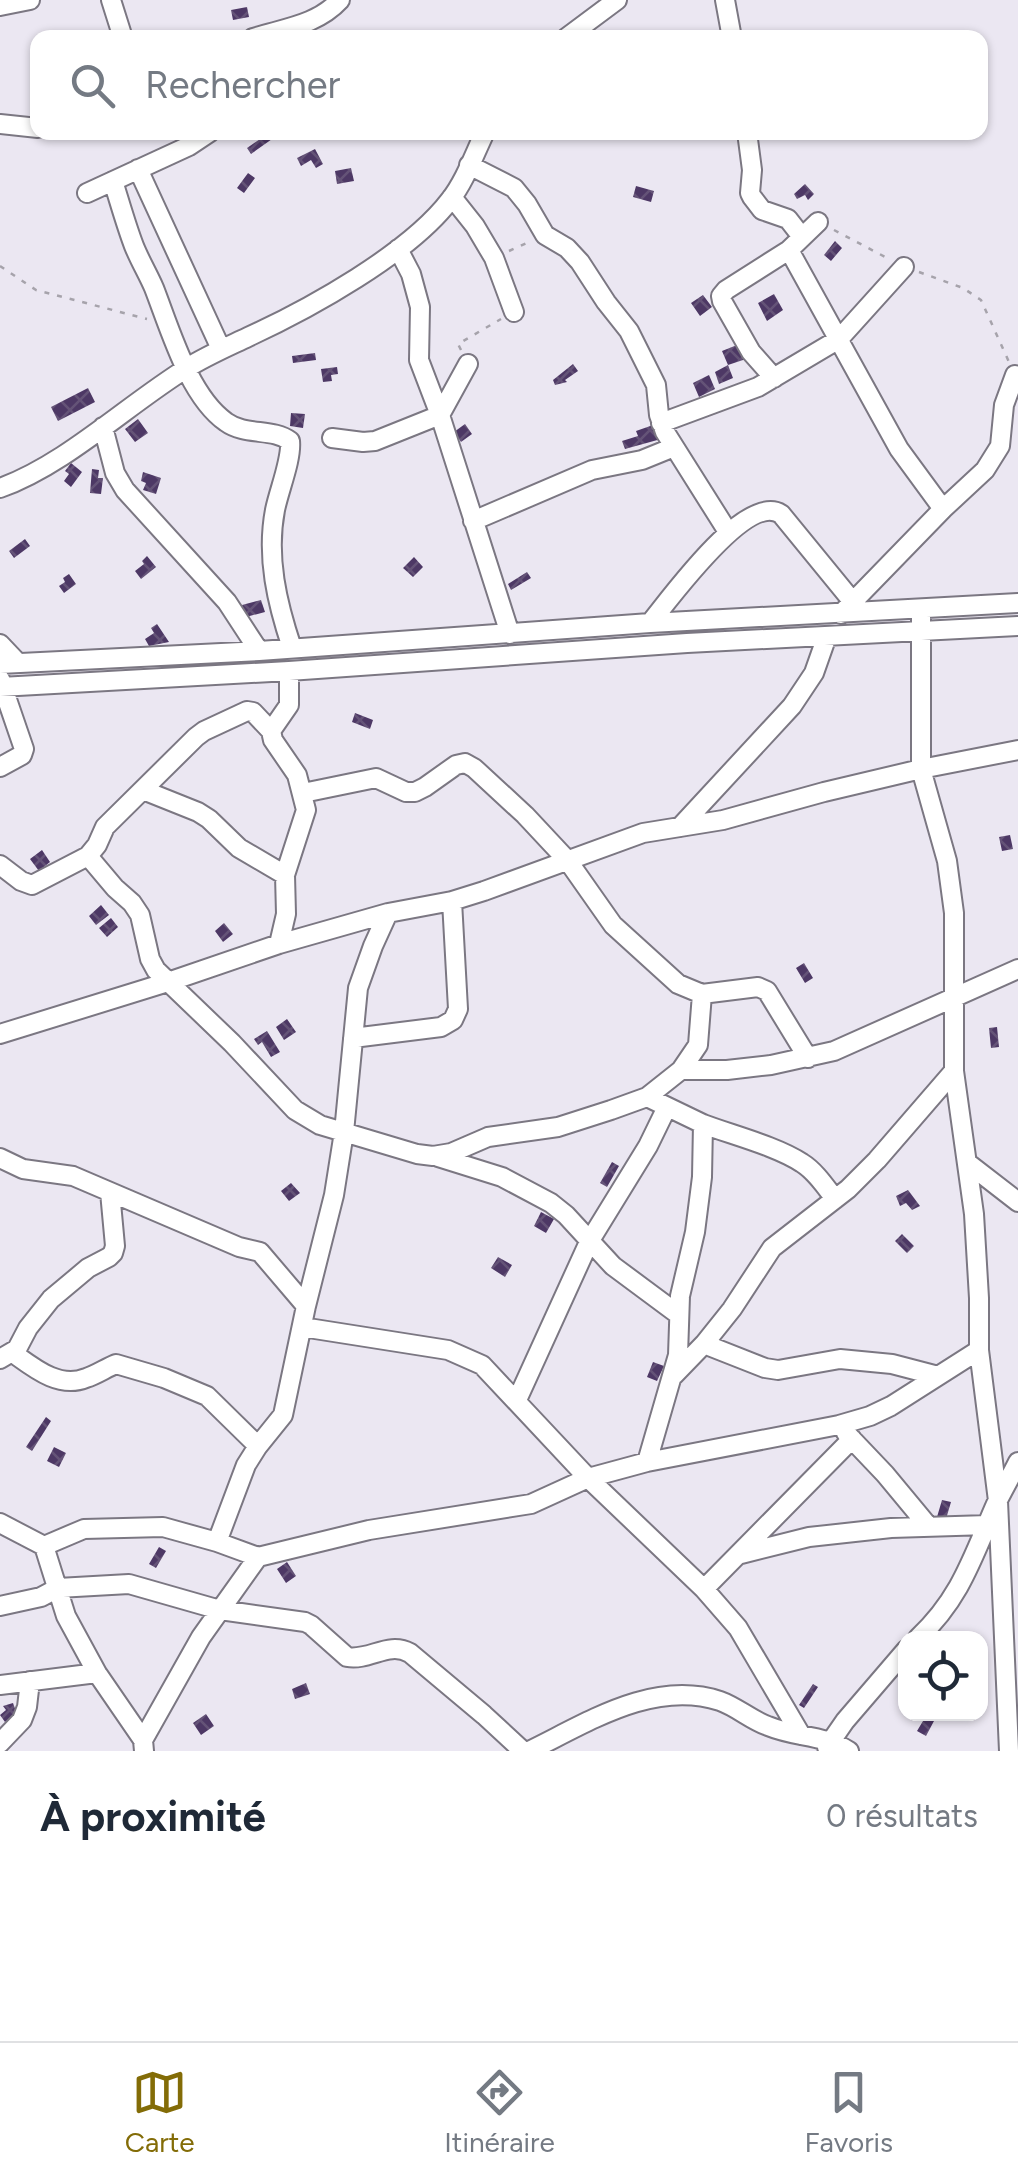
<!DOCTYPE html>
<html lang="fr">
<meta charset="utf-8">
<style>
body{margin:0;font-family:Figtree,sans-serif;background:#f6f6f7;color:#1f2937}
.controls{position:absolute;right:30px;bottom:30px;display:grid;overflow:hidden;border-radius:20px;box-shadow:0 2px 8px #0004}
.controls button{width:90px;height:90px;display:grid;place-items:center;padding:0;border:0;border-bottom:2px solid #e0e1e3;background:#fff;color:#1f2937;font:50px sans-serif}
.list{margin:0;padding:0;list-style:none}
h2{display:flex;justify-content:space-between;align-items:center;height:130px;margin:0;padding:0 40px;font-size:42px}
h2 small{font-size:32px;font-weight:400;color:#747a83}
.icon{flex:none;width:55px;height:55px;fill:none;stroke:currentColor;stroke-width:2;stroke-linecap:round;stroke-linejoin:round}
.map{position:relative;flex:none;width:1018px;height:1751px;overflow:hidden}
.search{position:absolute;background:#fff;box-shadow:0 2px 8px #0004;left:30px;right:30px;top:30px;height:110px;display:flex;align-items:center;gap:25px;box-sizing:border-box;padding:0 35px;border-radius:20px;color:#747a83;font-size:38px}
.sheet{height:290px;background:#fff}
nav{display:flex;justify-content:space-around;align-items:center;box-sizing:border-box;height:140px;border-top:2px solid #e0e1e3;background:#fff;font-size:28px;color:#747a83}
nav a{display:grid;justify-items:center;gap:5px}
nav .on{color:#836c07}
.map>svg:first-child{display:block}
.building{fill:url(#building-cross-hatch)}
.lines{fill:none;stroke-linecap:round;stroke-linejoin:round}
.minor-casing{stroke:#7b7782;stroke-width:22}
.path{stroke:#a6a3ab;stroke-width:2.5;stroke-dasharray:5 8;stroke-linecap:butt}
.minor{stroke:#fff;stroke-width:18}
</style>
<div class="map">
<svg width="1018" height="1751" viewBox="0 0 1018 1751">
<defs>
<pattern id="building-cross-hatch" width="8" height="8" patternUnits="userSpaceOnUse" patternTransform="scale(2.5)"><rect width="8" height="8" fill="#4d3865"/><path d="M0 0l8 8M0 8l8-8" fill="none" stroke="#645377"/></pattern>
</defs>
<rect width="100%" height="100%" fill="#ebe7f2"/>
<!-- building -->
<path class="building" d="M 247,7 L 249,17 L 233,20 L 231,10 Z
M 270,132 L 282,132 L 251,154 L 247,148 Z
M 315,149 L 323,164 L 316,168 L 311,160 L 301,166 L 297,158 Z
M 351,168 L 354,181 L 337,184 L 335,171 Z
M 248,173 L 255,178 L 244,193 L 237,188 Z
M 805,184 L 814,194 L 808,200 L 805,195 L 797,199 L 794,194 Z
M 636,186 L 654,191 L 651,202 L 633,197 Z
M 835,241 L 842,248 L 831,261 L 824,255 Z
M 774,294 L 783,310 L 767,321 L 758,303 Z
M 703,295 L 712,307 L 700,316 L 691,303 Z
M 737,345 L 749,358 L 728,365 L 722,351 Z
M 315,353 L 316,360 L 293,363 L 292,356 Z
M 573,364 L 578,371 L 565,380 L 567,382 L 555,385 L 553,380 Z
M 728,365 L 733,378 L 719,384 L 715,372 Z
M 337,367 L 338,374 L 331,375 L 332,381 L 323,382 L 321,369 Z
M 709,375 L 715,389 L 699,397 L 693,383 Z
M 88,388 L 95,402 L 58,421 L 51,407 Z
M 291,413 L 305,414 L 303,428 L 290,426 Z
M 138,419 L 148,433 L 135,442 L 125,429 Z
M 465,424 L 472,434 L 461,442 L 454,432 Z
M 656,424 L 661,439 L 625,449 L 622,441 L 638,436 L 636,431 Z
M 71,463 L 82,472 L 71,487 L 64,481 L 69,474 L 65,471 Z
M 92,469 L 99,470 L 98,478 L 103,478 L 101,494 L 90,493 Z
M 143,472 L 161,478 L 156,494 L 143,490 L 146,483 L 141,481 Z
M 25,539 L 30,546 L 14,558 L 9,551 Z
M 147,556 L 156,567 L 141,579 L 135,571 L 144,564 L 142,561 Z
M 414,557 L 423,567 L 413,577 L 403,568 Z
M 527,572 L 531,578 L 511,590 L 508,584 Z
M 69,574 L 76,584 L 64,593 L 59,586 L 65,582 L 63,578 Z
M 261,600 L 265,612 L 246,617 L 242,605 Z
M 157,624 L 169,642 L 149,646 L 145,639 L 154,633 L 151,628 Z
M 355,713 L 373,720 L 370,729 L 352,722 Z
M 1010,835 L 1013,849 L 1002,851 L 999,837 Z
M 42,850 L 50,862 L 39,871 L 30,859 Z
M 101,905 L 109,915 L 96,925 L 89,916 Z
M 111,918 L 118,927 L 107,937 L 99,928 Z
M 224,923 L 233,934 L 223,942 L 215,931 Z
M 804,963 L 813,978 L 805,983 L 796,968 Z
M 287,1019 L 296,1032 L 284,1040 L 276,1027 Z
M 997,1027 L 999,1047 L 991,1048 L 989,1028 Z
M 267,1031 L 280,1052 L 271,1057 L 262,1042 L 258,1045 L 254,1039 Z
M 612,1162 L 619,1166 L 607,1187 L 600,1183 Z
M 291,1183 L 300,1193 L 289,1201 L 281,1191 Z
M 908,1190 L 920,1206 L 912,1210 L 906,1203 L 900,1206 L 896,1196 Z
M 541,1212 L 554,1219 L 546,1233 L 534,1226 Z
M 902,1234 L 914,1246 L 907,1253 L 895,1241 Z
M 498,1257 L 512,1265 L 505,1277 L 491,1268 Z
M 653,1362 L 664,1366 L 657,1381 L 647,1377 Z
M 46,1417 L 51,1421 L 32,1451 L 26,1447 Z
M 54,1447 L 66,1453 L 59,1467 L 47,1461 Z
M 942,1500 L 951,1502 L 946,1519 L 937,1517 Z
M 159,1547 L 166,1551 L 156,1568 L 149,1564 Z
M 287,1562 L 296,1576 L 286,1583 L 277,1569 Z
M 306,1683 L 310,1694 L 295,1699 L 292,1689 Z
M 813,1684 L 818,1687 L 804,1708 L 799,1705 Z
M 13,1703 L 17,1714 L 5,1722 L 0,1715 L 6,1710 L 3,1706 Z
M 206,1714 L 214,1726 L 201,1735 L 193,1723 Z
M 926,1716 L 934,1721 L 926,1736 L 917,1731 Z"/>
<g class="lines">
<defs>
<path id="minor" d="M 111,0 L 123,38
M 725,0 L 732,38
M 0,6 L 30,0
M 253,38 C 285,28 317,25 340,0
M 566,38 L 617,0
M 0,124 L 38,128
M 747,132 L 752,170 L 750,193 L 752,197 L 762,210 L 788,219 L 802,237
M 469,165 L 514,188 L 527,204 L 545,235 L 567,248 L 580,262 L 606,302 L 629,331 L 656,385 L 659,415 L 665,432 L 728,532
M 138,169 L 221,349
M 113,181 C 120,203 126,225 134,246 C 140,261 148,274 154,288 C 170,329 189,396 226,422 C 245,436 273,428 290,441 C 292,459 279,490 275,510 C 266,557 277,603 292,648
M 87,193 L 189,146 L 210,132
M 452,197 L 475,226 L 494,258 L 514,312
M 398,249 L 411,274 L 420,307 L 419,360 L 440,415 L 510,634
M 789,250 L 899,449 L 943,509
M 774,378 L 751,352 L 722,301 L 721,296 L 726,290 L 789,250 L 818,222
M 661,423 L 758,387 L 839,339 L 904,267
M 103,427 L 115,473 L 125,490 L 227,602 L 259,651
M 332,438 L 363,442 L 375,441 L 440,415 L 468,364
M 0,488 C 65,465 127,405 187,368 C 206,356 227,347 248,337 C 309,309 409,254 450,200 C 465,181 474,155 485,132
M 473,521 L 592,470 L 642,460 L 674,447
M 921,609 L 921,769 L 947,861 L 954,913 L 954,1071 L 974,1214 L 979,1298 L 979,1350 L 998,1501 L 1009,1751
M 841,614 L 943,509 L 985,470 L 1000,446 L 1004,405 L 1015,375
M 650,623 C 670,599 746,492 781,514 L 853,602
M 0,644 L 18,663
M 0,664 L 259,651 L 650,623 L 1018,603
M 0,679 L 24,749 L 22,755 L 0,767
M 0,687 L 289,671 L 687,643 L 1018,626
M 143,790 L 198,812 L 209,819 L 239,848 L 285,875
M 303,793 L 376,778 L 406,792 L 415,792 L 425,787 L 456,765 L 465,763 L 474,768 L 525,815 L 568,861 L 613,925 L 678,984 L 702,994 L 758,987 L 767,991 L 808,1058
M 680,827 L 792,706 L 814,673 L 827,636
M 88,856 L 97,845 L 105,827 L 196,737 L 204,731 L 247,711 L 253,712 L 271,731
M 0,865 L 21,881 L 32,885 L 88,856 L 115,888 L 132,903 L 140,915 L 150,959 L 156,970 L 232,1043 L 295,1110 L 320,1125 L 417,1154 L 433,1156 L 451,1153 L 488,1137 L 558,1127 L 611,1110 L 647,1097 L 681,1070 L 727,1070 L 771,1065 L 834,1051 L 1018,969
M 279,944 L 286,914 L 285,875 L 306,810 L 297,775 L 273,740 L 271,731 L 289,705 L 289,671
M 0,1034 L 168,982 L 279,944 L 388,913 L 452,901 L 484,891 L 643,833 L 723,820 L 824,792 L 921,769 L 1018,750
M 353,1038 L 441,1027 L 453,1020 L 458,1009 L 452,901
M 681,1070 L 698,1045 L 702,994
M 647,1097 L 703,1124 L 702,1177 L 695,1232 L 680,1296 L 678,1355 L 647,1462
M 703,1124 C 732,1135 776,1146 802,1163 C 815,1171 825,1186 835,1199
M 438,1157 L 502,1177 L 551,1203 L 566,1215 L 613,1266 L 679,1315
M 0,1158 L 23,1169 L 73,1176 L 239,1247 L 260,1252 L 306,1306
M 969,1164 L 1018,1202
M 302,1327 L 448,1350 L 482,1365 L 588,1478 L 704,1589
M 704,1344 L 765,1368 L 778,1370 L 840,1359 L 892,1364 L 938,1376
M 13,1353 C 34,1368 59,1389 86,1378 C 96,1375 106,1368 116,1364 L 164,1378 L 207,1396 L 258,1446
M 0,1359 L 17,1349 L 28,1328 L 51,1299 L 88,1268 L 109,1257 L 113,1253 L 115,1246 L 110,1192
M 674,1375 L 704,1344 L 732,1309 L 772,1248 L 848,1189 L 877,1160 L 954,1071
M 517,1400 L 589,1242 L 648,1146 L 667,1107
M 846,1433 L 885,1474 L 929,1527
M 0,1523 L 44,1546 L 66,1616 L 97,1673 L 143,1740 L 144,1751
M 217,1542 L 246,1465 L 258,1446 L 283,1415 L 306,1306 L 334,1195 L 344,1132 L 358,988 L 373,946 L 388,913
M 44,1546 L 84,1529 L 163,1527 L 217,1542 L 258,1557
M 741,1554 L 809,1537 L 891,1528 L 988,1525
M 0,1606 L 41,1597 L 58,1588 L 129,1584 L 220,1610 L 305,1622 L 311,1625 L 347,1657 C 370,1661 388,1641 410,1653 L 484,1715 L 523,1751
M 918,1638 C 961,1598 973,1556 996,1504 C 1003,1490 1011,1476 1018,1462
M 0,1685 L 97,1673
M 801,1735 L 738,1628 L 704,1589 L 852,1439
M 143,1740 L 201,1637 L 258,1557 L 369,1530 L 531,1504 L 588,1478 L 647,1462 L 839,1425 L 870,1416 L 891,1406 L 979,1350
M 0,1743 L 22,1720 L 27,1707 L 30,1681
M 827,1747 L 845,1721 L 906,1650
M 529,1751 C 587,1723 653,1679 720,1701 C 737,1707 751,1720 768,1726 C 797,1738 822,1734 849,1751"/>
</defs>
<!-- minor casing -->
<use href="#minor" class="minor-casing"/>
<!-- path -->
<path class="path" d="M 834,230 L 889,259
M 509,251 L 529,242
M 0,266 L 36,290 L 147,319
M 919,272 L 963,288 L 981,300 L 1009,362
M 461,350 L 458,344 L 501,319"/>
<!-- minor -->
<use href="#minor" class="minor"/>
</g>
</svg>
<div class="controls">
<button><svg class="icon" aria-label="locate" viewBox="0 0 24 24"><circle cx="12" cy="12" r="6"/><path d="M12 2v4M12 18v4M2 12h4M18 12h4"/></svg></button>
</div>
<div class="search"><svg class="icon" aria-label="search" viewBox="0 0 24 24"><circle cx="10" cy="10" r="6"/><path d="M15 15l6 6"/></svg>Rechercher</div>
</div>
<section class="sheet">
<h2>À proximité<small>0 résultats</small></h2>
<ul class="list">
</ul>
</section>
<nav>
<a class="on"><svg class="icon" aria-label="map" viewBox="0 0 24 24"><path d="M3 6l6-2 6 2 6-2v14l-6 2-6-2-6 2zM9 4v14M15 6v14"/></svg>Carte</a>
<a><svg class="icon" aria-label="directions" viewBox="0 0 24 24"><path d="M12 3l9 9-9 9-9-9zM9 14v-3h6M13 9l2 2-2 2"/></svg>Itinéraire</a>
<a><svg class="icon" aria-label="saved" viewBox="0 0 24 24"><path d="M7 4h10v16l-5-4-5 4z"/></svg>Favoris</a>
</nav>
